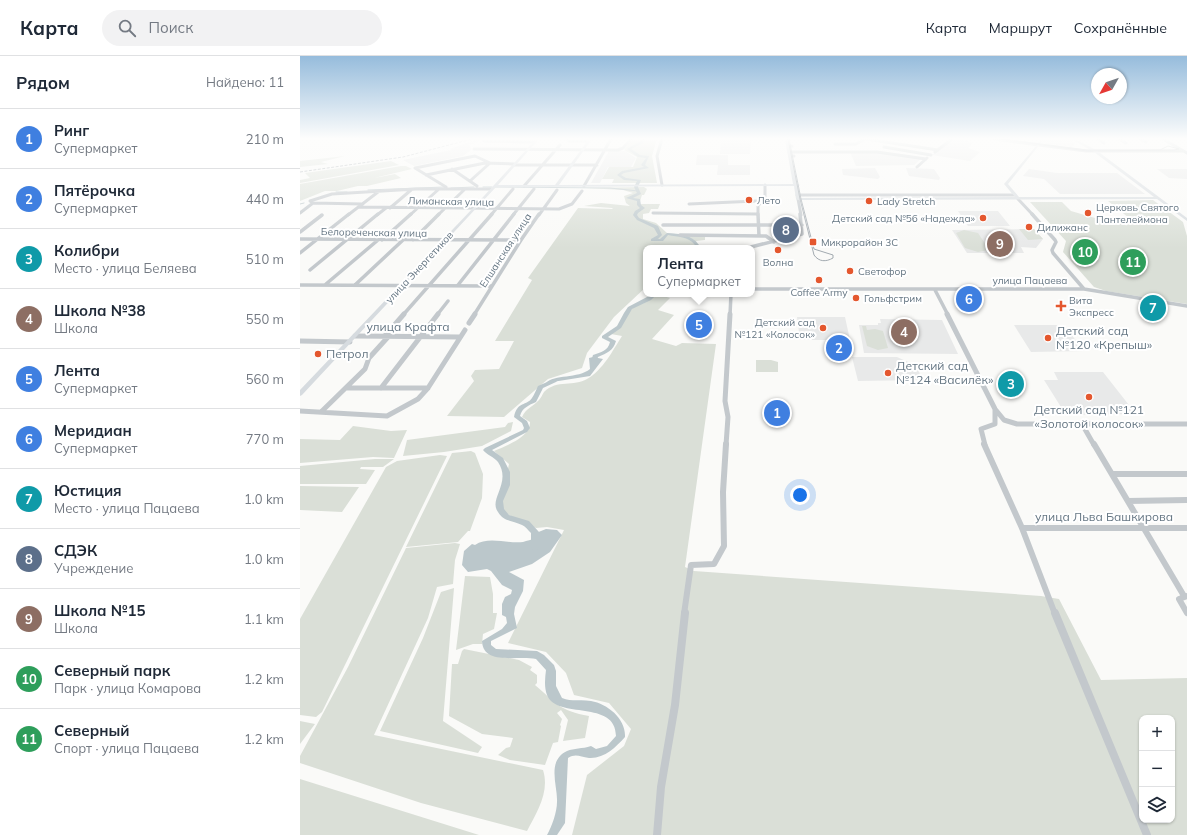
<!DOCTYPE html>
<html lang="ru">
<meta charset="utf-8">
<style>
body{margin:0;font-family:Mulish,sans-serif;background:#f2f2f3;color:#1f2937}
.controls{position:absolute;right:12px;bottom:12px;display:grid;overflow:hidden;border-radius:8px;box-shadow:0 1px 3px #0004}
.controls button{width:36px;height:36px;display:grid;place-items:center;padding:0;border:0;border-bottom:1px solid #e0e1e3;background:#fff;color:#1f2937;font:20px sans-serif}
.compass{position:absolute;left:791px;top:12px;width:36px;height:36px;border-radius:50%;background:#fff;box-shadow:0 1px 3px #0004;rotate:230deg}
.you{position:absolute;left:500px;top:439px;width:14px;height:14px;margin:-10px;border:3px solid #fff;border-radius:50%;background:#1a73e8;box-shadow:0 0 0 6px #1a73e833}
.badge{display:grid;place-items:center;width:26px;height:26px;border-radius:50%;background:#111827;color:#fff;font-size:13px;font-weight:700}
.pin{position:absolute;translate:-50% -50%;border:2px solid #fff;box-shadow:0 1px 4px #0006}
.popup{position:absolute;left:343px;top:189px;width:112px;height:52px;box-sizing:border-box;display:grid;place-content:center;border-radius:8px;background:#fff;filter:drop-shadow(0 1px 3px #0005);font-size:13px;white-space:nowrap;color:#747a83}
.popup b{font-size:15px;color:#1f2937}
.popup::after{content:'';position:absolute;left:50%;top:100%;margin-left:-8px;border:8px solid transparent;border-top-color:#fff}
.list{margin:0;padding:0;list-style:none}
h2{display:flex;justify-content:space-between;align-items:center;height:52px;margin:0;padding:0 16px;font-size:17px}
h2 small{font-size:13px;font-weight:400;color:#747a83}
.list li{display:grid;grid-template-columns:26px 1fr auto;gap:12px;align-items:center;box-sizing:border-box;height:60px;padding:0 16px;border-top:1px solid #e0e1e3}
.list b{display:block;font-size:15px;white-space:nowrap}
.list p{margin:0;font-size:13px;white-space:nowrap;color:#747a83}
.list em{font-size:13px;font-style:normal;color:#747a83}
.icon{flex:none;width:22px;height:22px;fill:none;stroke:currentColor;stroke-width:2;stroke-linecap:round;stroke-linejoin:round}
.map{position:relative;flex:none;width:887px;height:779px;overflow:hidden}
header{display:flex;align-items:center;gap:24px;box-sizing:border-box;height:56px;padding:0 20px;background:#fff;border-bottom:1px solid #e0e1e3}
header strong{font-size:19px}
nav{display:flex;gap:22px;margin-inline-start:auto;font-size:14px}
.search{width:280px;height:36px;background:#f2f2f3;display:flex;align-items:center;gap:10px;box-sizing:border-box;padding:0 14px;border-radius:22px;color:#747a83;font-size:15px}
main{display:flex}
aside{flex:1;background:#fff}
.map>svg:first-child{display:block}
.built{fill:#e8e9e9}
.green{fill:#dadfd7;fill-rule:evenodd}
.water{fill:#bbc7cb}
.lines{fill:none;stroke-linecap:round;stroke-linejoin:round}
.stream{stroke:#bbc7cb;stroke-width:1}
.river{fill:#bbc7cb;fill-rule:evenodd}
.minor-far4{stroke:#c3c8cc;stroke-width:3}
.minor-far3{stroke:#c3c8cc;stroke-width:3.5}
.minor-far2{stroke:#c3c8cc;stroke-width:5}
.minor-far1{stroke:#c3c8cc;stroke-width:6}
.minor{stroke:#c3c8cc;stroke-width:8}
.major{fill:#d6dbdf;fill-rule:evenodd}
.tram{stroke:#a2aab0;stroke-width:1}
.rail{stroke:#a2aab0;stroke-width:1;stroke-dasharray:3 1.5;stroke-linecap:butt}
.poi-dot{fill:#e4572e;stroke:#fff;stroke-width:1.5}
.labels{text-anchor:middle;stroke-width:4;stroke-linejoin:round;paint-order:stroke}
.far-poi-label{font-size:10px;fill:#657683;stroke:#fff;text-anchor:start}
.far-street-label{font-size:10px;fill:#657683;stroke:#fff}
.street-label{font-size:12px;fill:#657683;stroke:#fff}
.poi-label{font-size:12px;fill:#657683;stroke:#fff;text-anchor:start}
</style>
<header>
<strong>Карта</strong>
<div class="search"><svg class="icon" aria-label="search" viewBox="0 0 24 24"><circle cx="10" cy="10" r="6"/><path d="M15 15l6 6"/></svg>Поиск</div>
<nav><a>Карта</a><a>Маршрут</a><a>Сохранённые</a></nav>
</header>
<main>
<aside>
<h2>Рядом<small>Найдено: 11</small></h2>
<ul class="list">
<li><span class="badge" style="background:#3f7fe0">1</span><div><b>Ринг</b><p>Супермаркет</p></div><em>210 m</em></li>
<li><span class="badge" style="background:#3f7fe0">2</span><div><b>Пятёрочка</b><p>Супермаркет</p></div><em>440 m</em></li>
<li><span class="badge" style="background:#0f9aa8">3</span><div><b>Колибри</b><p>Место · улица Беляева</p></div><em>510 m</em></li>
<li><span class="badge" style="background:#8d6e63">4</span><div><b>Школа №38</b><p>Школа</p></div><em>550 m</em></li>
<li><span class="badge" style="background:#3f7fe0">5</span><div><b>Лента</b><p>Супермаркет</p></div><em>560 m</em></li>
<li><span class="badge" style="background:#3f7fe0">6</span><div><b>Меридиан</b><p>Супермаркет</p></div><em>770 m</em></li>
<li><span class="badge" style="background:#0f9aa8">7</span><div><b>Юстиция</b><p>Место · улица Пацаева</p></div><em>1.0 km</em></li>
<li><span class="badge" style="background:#5c6f8a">8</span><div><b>СДЭК</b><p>Учреждение</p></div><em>1.0 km</em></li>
<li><span class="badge" style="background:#8d6e63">9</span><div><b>Школа №15</b><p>Школа</p></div><em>1.1 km</em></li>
<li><span class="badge" style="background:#2e9e5b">10</span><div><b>Северный парк</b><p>Парк · улица Комарова</p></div><em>1.2 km</em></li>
<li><span class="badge" style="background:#2e9e5b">11</span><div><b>Северный</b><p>Спорт · улица Пацаева</p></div><em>1.2 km</em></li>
</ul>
</aside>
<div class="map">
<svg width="887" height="779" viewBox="0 0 887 779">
<rect width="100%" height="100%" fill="#fafaf8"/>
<!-- built -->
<path class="built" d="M 421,83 L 451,83 L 450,98 L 420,98 Z
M 652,83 L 674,86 L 668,92 L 680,96 L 670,105 L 632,99 Z
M 745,83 L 769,83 L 775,87 L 772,91 L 741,87 Z
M 175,84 L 180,85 L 169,89 L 172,93 L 163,100 L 114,110 L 103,104 L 151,94 L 150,93 Z
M 309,95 L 325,95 L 336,102 L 331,111 L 308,111 L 300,127 L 291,127 Z
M 550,96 L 574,96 L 621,103 L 614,109 L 556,110 Z
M 397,99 L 428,99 L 428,109 L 396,109 Z
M 418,109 L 450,109 L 450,119 L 417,119 Z
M 575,112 L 580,121 L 578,123 L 543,119 L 542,113 Z
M 606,112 L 634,113 L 640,122 L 639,124 L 609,120 Z
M 729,113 L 757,117 L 817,117 L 845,138 L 760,138 L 744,123 L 723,120 Z
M 857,113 L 887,113 L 887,123 L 869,122 Z
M 658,155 L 698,155 L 710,170 L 668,170 Z
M 734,173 L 743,183 L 736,192 L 721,191 L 724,197 L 667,197 L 652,174 Z
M 497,261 L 545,261 L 550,284 L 500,284 Z
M 580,263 L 642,264 L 658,298 L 564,297 L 559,269 L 578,269 L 578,267 L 581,267 Z
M 714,269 L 764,269 L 784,295 L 731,296 Z
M 552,301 L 597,301 L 617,310 L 622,324 L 558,325 Z
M 754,316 L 803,316 L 836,358 L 766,359 L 744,324 L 758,324 Z"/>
<!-- green -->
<path class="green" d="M 332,83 L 357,83 L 352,100 L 357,127 L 312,127 L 314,123 L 302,123 L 309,111 L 333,111 L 337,101 L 324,94 Z
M 45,100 L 21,106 L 28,108 L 0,111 L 0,105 Z
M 91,105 L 99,109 L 0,127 L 0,124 L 10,122 L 5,117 Z
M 101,110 L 106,110 L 112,113 L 74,122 L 95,118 L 101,122 L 67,130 L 58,130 L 37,135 L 25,135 L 0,145 L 0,128 Z
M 344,131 L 347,133 L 344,139 L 342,139 L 339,148 L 360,148 L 358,153 L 351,153 L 349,157 L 343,158 L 343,163 L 356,167 L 367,177 L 372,179 L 405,180 L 405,184 L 396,185 L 398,192 L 346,192 L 346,231 L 314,261 L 287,297 L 282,312 L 248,323 L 204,361 L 147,360 L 174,325 L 171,320 L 175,314 L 199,313 L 214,285 L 195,285 L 232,224 L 228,222 L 278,152 L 313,153 L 314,155 L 313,153 L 312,152 L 284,150 L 301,147 L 330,150 L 326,147 L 324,140 L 333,137 L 323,134 L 286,132 Z
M 853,144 L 883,166 L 887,180 L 887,248 L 806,235 L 794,231 L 763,196 L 766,185 L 730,146 L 762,146 L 771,155 L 795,162 L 829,162 L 808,145 Z
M 719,173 L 734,173 L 743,183 L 728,184 Z
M 664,174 L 678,177 L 688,192 L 688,194 L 678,196 L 665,192 L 656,177 Z
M 357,238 L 370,242 L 358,254 L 374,259 L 352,283 L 376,290 L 382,287 L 416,288 L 385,511 L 394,515 L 741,540 L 759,543 L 801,624 L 887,622 L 887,779 L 272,779 L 287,719 L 324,690 L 331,673 L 309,647 L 274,639 L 266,617 L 246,596 L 208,587 L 264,474 L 247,471 L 236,472 L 205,457 L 200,449 L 209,408 L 194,395 C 206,390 231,381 230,366 L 222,361 C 226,352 233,351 239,344 C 241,342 242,339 244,336 C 257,323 274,331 287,323 C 303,314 313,294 322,280 L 311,278 L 335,249 L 344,247 ZM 842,662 L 872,662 L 872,764 L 842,764 Z
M 562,270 L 566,270 L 567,274 L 575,273 L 583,275 L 588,292 L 578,294 L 567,290 Z
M 456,304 L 471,304 L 478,306 L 478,316 L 456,316 Z
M 213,366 L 211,375 L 182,390 L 144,396 L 103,400 L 107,384 L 205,371 L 208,367 Z
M 53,370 L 91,375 L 107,374 L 94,402 L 73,401 L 0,407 L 0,383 L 40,384 Z
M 162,396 L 171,395 L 175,397 L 183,418 L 182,442 L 170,475 L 168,475 L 158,486 L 106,491 L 152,397 Z
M 140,399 L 147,400 L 22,656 L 16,661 L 0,659 L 0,563 L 86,411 L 97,405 Z
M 75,403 L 94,403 L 83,411 L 61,411 L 60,413 L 75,414 L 66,428 L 0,428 L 0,410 Z
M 0,430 L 59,431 L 42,456 L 0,454 Z
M 155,487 L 160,488 L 155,504 L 153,528 L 137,531 L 128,562 L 74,679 L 243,714 C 250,736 237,756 227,775 L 121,747 L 0,707 L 0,700 L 48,611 L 106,492 Z
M 165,520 L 190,521 L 193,538 L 193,557 L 197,557 L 194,573 L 183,578 L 182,588 L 173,588 L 156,594 Z
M 154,532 L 143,665 L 182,691 L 178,697 L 80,675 L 123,582 L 141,536 Z
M 164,593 L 219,604 L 232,611 L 230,614 L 237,619 L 237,627 L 235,629 C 256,647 260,655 289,660 L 285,682 L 263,685 L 268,664 L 261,654 L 257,657 L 262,663 L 260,669 L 261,670 L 258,686 L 253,687 L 245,709 L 210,704 L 198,699 L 206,692 L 210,691 L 213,682 L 182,678 L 149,660 L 152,608 L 158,608 L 162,595 Z
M 0,665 L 15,668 L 0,688 Z
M 0,723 L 179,779 L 0,779 Z"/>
<!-- water -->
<path class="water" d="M 293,301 L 303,303 L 290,320 L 246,327 C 254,318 278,323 290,313 L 289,302 Z
M 246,473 L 257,474 L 262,479 L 250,496 L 232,508 L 209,516 L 224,524 L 223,535 L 215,551 L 214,558 L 217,572 L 191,585 L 191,589 L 196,593 L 237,595 L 244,599 L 254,609 L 256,615 L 256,630 L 262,642 C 272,646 281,643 291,645 C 308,648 326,663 325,681 C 316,691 304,703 289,702 C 280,701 276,697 268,702 L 265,767 L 257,779 L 247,779 C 252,770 257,756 257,746 C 258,730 246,705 267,695 C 274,692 282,693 291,690 L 296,693 L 307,690 L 316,680 C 316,643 257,664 247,639 C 244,631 245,622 246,614 L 236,603 C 218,599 183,610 182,585 L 202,573 L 207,567 L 206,561 L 202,559 L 202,548 L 205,541 L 211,538 L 212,534 L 202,529 L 191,515 L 187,513 L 168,516 L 162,509 L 164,495 L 172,488 L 175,489 C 188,480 208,488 223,486 C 227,485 231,483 236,483 L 238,479 L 236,477 Z"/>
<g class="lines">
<!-- stream -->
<path class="stream" d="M 183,131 L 192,131
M 195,131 L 310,132 L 338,135
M 151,132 L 174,131
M 68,134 L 144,131
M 36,136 L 47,136
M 0,148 L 4,147"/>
<!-- river -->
<path class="river" d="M 342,83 L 345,83 L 343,87 L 331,93 L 340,99 L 349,100 L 345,109 L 349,112 L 324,117 L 321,119 L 326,122 L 341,124 L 338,131 L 341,138 L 333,142 L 340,143 L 341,149 L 345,152 L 338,157 L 337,159 L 339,162 L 358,170 L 362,179 L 358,183 L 360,183 L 367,177 C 380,178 391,178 399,189 L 398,192 L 389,192 L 395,189 C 388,180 378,181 368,179 L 363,185 L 351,185 L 351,183 L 358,179 L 354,172 L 337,164 L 333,159 L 335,155 L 340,152 L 337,149 L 337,145 L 326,142 L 337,137 L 334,131 L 337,125 L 324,124 L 317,119 L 322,115 L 344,111 L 341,109 L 346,102 L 338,101 L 327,93 L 341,85 Z
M 351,238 L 357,238 L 351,244 L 332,253 L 321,272 L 308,281 L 316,285 C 313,295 307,297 298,301 L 295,310 L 291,310 L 290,309 L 293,299 C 301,296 308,295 310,286 L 302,282 L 302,280 L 317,270 L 324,257 L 328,251 L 347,241 Z
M 254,323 L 257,325 L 256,326 L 243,332 L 236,346 C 229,349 222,352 220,360 L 227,365 L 230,372 L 227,376 L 192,394 L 203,402 L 210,416 L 210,429 L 203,445 L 204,453 L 209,459 L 229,465 L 239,476 L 239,491 L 238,493 L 235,494 L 232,493 L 231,491 L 231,477 C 228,474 225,470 222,469 C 212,464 204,466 198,456 C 188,443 212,427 198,406 C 194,401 187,399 183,394 L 185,392 L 223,374 L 224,372 L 222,367 L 214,361 C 217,345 227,350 232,342 C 234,339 236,334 238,330 Z"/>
<!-- minor-far4 -->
<path class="minor-far4" d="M 267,83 L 269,85 L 289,85
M 362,83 L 357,100 L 362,129
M 566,83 L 638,94
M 694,83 L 786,95 L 883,95
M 798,83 L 804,87
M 819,83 L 826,87
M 840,83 L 846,86
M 863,83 L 887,97
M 184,85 L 235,86
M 535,88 L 556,88 L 563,84 L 562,83
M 488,90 L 492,90
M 584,91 L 631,99
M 174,93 L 318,94 L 323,92 L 331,83
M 489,96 L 577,96 L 626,103
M 635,96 L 652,83
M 490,100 L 494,100
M 213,109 L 297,109
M 617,111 L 627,102
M 115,112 L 175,100 L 190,107 L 170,125
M 115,112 L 146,131
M 152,113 L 177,130
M 126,119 L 185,107 L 214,108
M 224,130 L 260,89
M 284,130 L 311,83
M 497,139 L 715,139
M 498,143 L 501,159
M 718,143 L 733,159
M 13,147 L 10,145 L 32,138 L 116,133 L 191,133
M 13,147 L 63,148
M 389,148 L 456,145
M 59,151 L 259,153 L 272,148 L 282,135
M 90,152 L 111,134
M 0,157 L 13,147
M 353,157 L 458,158
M 48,159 L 78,136
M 77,159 L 86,152
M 110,159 L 139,133
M 138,159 L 165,133
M 191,159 L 213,133
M 213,159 L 234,133
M 239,159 L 257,134
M 458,159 L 458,149 L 465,145 L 465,129"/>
<!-- minor-far3 -->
<path class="minor-far3" d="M 458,158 L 459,180
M 732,158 L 755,184 L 756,186 L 752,194 L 753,197 L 784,233
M 363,169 L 502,169
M 0,176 L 22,159
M 380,179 L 466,180 L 474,186
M 0,183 L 221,184
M 82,184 L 111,158
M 113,184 L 139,158
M 447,192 L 502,178 L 500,158
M 0,197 L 49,158
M 10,214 L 78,158
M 26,228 L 78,184
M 56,228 L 103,184
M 0,229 L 191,230
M 158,229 L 214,158
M 452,233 L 784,233 L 887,250
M 635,234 L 648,259
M 103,259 L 192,158
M 137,259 L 148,245
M 174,259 L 221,184 L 239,158
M 430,259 L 431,238"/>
<!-- minor-far2 -->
<path class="minor-far2" d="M 647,258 L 695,353 L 704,364 L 717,368 L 887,368
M 169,267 L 175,258
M 55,280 L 160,281
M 84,281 L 104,258
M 0,285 L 50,286
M 46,332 L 128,332
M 81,332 L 138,258
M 0,355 L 87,360 L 118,343 L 128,332 L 165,274
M 21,356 L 65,313 L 69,302 L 88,281
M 782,368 L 794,389
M 426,389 L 428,361 L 425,345 L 430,258
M 685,389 L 681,373 L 695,368 L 695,353"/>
<!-- minor-far1 -->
<path class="minor-far1" d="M 684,388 L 722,472 L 755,558
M 794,388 L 884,540
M 812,418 L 887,418
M 828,445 L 887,444
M 722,472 L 887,472
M 887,540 L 879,543 L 887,557
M 384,558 L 391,509 L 414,508 L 424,490 L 423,436 L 426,388"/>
<!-- minor -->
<path class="minor" d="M 755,557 L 847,779
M 357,779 L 361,731 L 375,649 L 385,557"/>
<!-- major -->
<path class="major" d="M 236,83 L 239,83 L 198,129 L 255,129 L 289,83 L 292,83 L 259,129 L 493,128 L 485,83 L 488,83 L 497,128 L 500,129 L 498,130 L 500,142 L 715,141 L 704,128 L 742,83 L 744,83 L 708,128 L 719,141 L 854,141 L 794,96 L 771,83 L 775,83 L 796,94 L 887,162 L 887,165 L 857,143 L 498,144 L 496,143 L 494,130 L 196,131 L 2,339 L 0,340 L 0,334 L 173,152 Z"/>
<!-- tram -->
<path class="tram" d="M 488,83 L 500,143 L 514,199 C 519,206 526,206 533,202 L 533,199 L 514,193 L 501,143 L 489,83
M 700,83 L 787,95 L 874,94 L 879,93 L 868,90 L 860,94 L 787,94 L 702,83"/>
<!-- rail -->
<path class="rail" d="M 0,116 L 103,101 L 172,83"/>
</g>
<!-- sky -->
<linearGradient id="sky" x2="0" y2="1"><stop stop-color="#96bcdc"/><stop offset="0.43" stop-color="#fdfdfc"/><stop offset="1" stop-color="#fdfdfc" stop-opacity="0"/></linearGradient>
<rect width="887" height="192" fill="url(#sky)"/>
<!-- markers -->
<g class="poi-dot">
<circle cx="449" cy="144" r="4"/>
<circle cx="569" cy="145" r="4"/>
<circle cx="788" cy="157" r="4"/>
<circle cx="683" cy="162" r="4"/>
<circle cx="729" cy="171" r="4"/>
<rect x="509" y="182" width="8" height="8" rx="2"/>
<circle cx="478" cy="194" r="4"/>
<circle cx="550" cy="215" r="4"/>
<circle cx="519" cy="224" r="4"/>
<circle cx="556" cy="242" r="4"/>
<path d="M759 244h4v4h4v4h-4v4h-4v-4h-4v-4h4z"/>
<circle cx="523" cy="272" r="4"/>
<circle cx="748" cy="282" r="4"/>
<circle cx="18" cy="298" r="4"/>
<circle cx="588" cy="317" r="4"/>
<circle cx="789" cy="341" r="4"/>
</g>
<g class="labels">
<!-- far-poi labels -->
<g class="far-poi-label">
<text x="457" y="148">Лето</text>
<text x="577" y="149">Lady Stretch</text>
<text x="796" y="155">Церковь Святого<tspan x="796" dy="12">Пантелеймона</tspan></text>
<text x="675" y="166" text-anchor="end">Детский сад №56 «Надежда»</text>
<text x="737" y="175">Дилижанс</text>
<text x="521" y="190">Микрорайон 3С</text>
<text x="478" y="210" text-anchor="middle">Волна</text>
<text x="558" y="219">Светофор</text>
<text x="519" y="240" text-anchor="middle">Coffee Army</text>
<text x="564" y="246">Гольфстрим</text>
<text x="769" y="248">Вита<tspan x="769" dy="12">Экспресс</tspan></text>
<text x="515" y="270" text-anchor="end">Детский сад<tspan x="515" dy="12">№121 «Колосок»</tspan></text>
</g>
<!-- far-street labels -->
<g class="far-street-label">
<text transform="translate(151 145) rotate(1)" y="4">Лиманская улица</text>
<text transform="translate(74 176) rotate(1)" y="4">Белореченская улица</text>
<text transform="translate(205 194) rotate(-57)" y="4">Елшанская улица</text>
<text transform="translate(119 211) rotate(-47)" y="4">улица Энергетиков</text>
<text x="730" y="228">улица Пацаева</text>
</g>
<!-- street labels -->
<g class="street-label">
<text x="108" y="275">улица Крафта</text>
<text x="804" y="465">улица Льва Башкирова</text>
</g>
<!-- poi labels -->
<g class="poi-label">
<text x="756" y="279">Детский сад<tspan x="756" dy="14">№120 «Крепыш»</tspan></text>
<text x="26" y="302">Петрол</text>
<text x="596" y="314">Детский сад<tspan x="596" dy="14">№124 «Василёк»</tspan></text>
<text x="789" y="358" text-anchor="middle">Детский сад №121<tspan x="789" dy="14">«Золотой колосок»</tspan></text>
</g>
</g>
</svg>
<div class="controls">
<button>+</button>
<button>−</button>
<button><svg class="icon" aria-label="layers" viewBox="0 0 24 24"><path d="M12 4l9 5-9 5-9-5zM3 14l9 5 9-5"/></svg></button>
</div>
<svg class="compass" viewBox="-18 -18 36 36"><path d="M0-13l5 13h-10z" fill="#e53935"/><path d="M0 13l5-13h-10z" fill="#747a83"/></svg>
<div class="you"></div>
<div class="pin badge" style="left:477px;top:357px;background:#3f7fe0">1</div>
<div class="pin badge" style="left:539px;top:292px;background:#3f7fe0">2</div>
<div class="pin badge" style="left:711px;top:328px;background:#0f9aa8">3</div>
<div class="pin badge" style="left:604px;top:276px;background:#8d6e63">4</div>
<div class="pin badge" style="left:399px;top:269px;background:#3f7fe0">5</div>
<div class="popup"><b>Лента</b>Супермаркет</div>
<div class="pin badge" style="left:669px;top:243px;background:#3f7fe0">6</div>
<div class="pin badge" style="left:853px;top:252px;background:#0f9aa8">7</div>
<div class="pin badge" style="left:486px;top:174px;background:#5c6f8a">8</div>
<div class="pin badge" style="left:700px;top:188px;background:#8d6e63">9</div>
<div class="pin badge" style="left:785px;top:196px;background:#2e9e5b">10</div>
<div class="pin badge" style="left:833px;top:206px;background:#2e9e5b">11</div>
</div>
</main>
